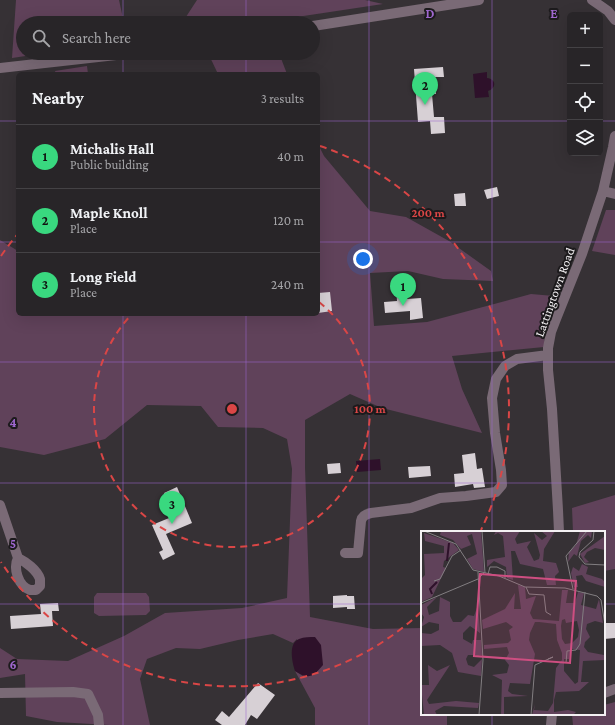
<!DOCTYPE html>
<meta charset="utf-8">
<style>
body{margin:0;font-family:"Crimson Pro",serif;background:#302d30;color:#f1f3f6}
.controls{position:absolute;right:12px;top:12px;display:grid;overflow:hidden;border-radius:6px;box-shadow:0 4px 16px #0002}
.controls button{width:36px;height:36px;display:grid;place-items:center;padding:0;border:0;border-bottom:1px solid #444245;background:#282528;color:#f1f3f6;font:20px sans-serif}
.you{position:absolute;left:363px;top:259px;width:14px;height:14px;margin:-10px;border:3px solid #fff;border-radius:50%;background:#1a73e8;box-shadow:0 0 0 6px #1a73e833}
.badge{display:grid;place-items:center;width:26px;height:26px;border-radius:50%;background:#39d87f;color:#111;font-size:13px;font-weight:700}
.pin{position:absolute;translate:-50% -33px;filter:drop-shadow(0 1px 2px #0008)}
.pin::after{content:'';position:absolute;top:21px;width:14px;height:12px;background:inherit;clip-path:polygon(0 0,100% 0,50% 100%)}
.list{margin:0;padding:0;list-style:none}
h2{display:flex;justify-content:space-between;align-items:center;height:52px;margin:0;padding:0 16px;font-size:17px}
h2 small{font-size:13px;font-weight:400;color:#a5a5a8}
.list li{display:grid;grid-template-columns:26px 1fr auto;gap:12px;align-items:center;box-sizing:border-box;height:64px;padding:0 16px;border-top:1px solid #444245}
.list b{display:block;font-size:15px;white-space:nowrap}
.list p{margin:0;font-size:13px;white-space:nowrap;color:#a5a5a8}
.list em{font-size:13px;font-style:normal;color:#a5a5a8}
.icon{flex:none;width:22px;height:22px;fill:none;stroke:currentColor;stroke-width:2;stroke-linecap:round;stroke-linejoin:round}
.map{position:relative;flex:none;width:615px;height:725px;overflow:hidden}
.search{position:absolute;background:#282528;box-shadow:0 4px 16px #0002;left:16px;top:16px;width:304px;height:44px;display:flex;align-items:center;gap:10px;box-sizing:border-box;padding:0 14px;border-radius:22px;color:#a5a5a8;font-size:15px}
.panel{position:absolute;background:#282528;box-shadow:0 4px 16px #0002;left:16px;top:72px;width:304px;height:244px;border-radius:6px}
.map>svg:first-child{display:block}
.green{fill:#60425a}
.water{fill:#2e112a}
.building{fill:#d7d0d5}
.lines{fill:none;stroke-linecap:round;stroke-linejoin:round}
.minor{stroke:#7a6a76;stroke-width:10}
.grid{fill:none;stroke:#9f67cf;stroke-width:1;stroke-opacity:0.55}
.ring{fill:none;stroke:#da4646;stroke-width:2;stroke-dasharray:7 5}
.labels{text-anchor:middle;stroke-width:4;stroke-linejoin:round;paint-order:stroke}
.street-label{font-size:13px;fill:#f4f1f3;stroke:#1c1a1c}
.inset-river{fill:none;stroke:#2e112a;stroke-width:2}
.inset-road{fill:none;stroke:#827e81;stroke-width:1}
.view{fill:#ce4e81;fill-opacity:0.15;stroke:#ce4e81;stroke-width:2}
.inset-edge{fill:none;stroke:#f4f1f3;stroke-width:2}
.grid-label{font-size:13px;text-anchor:middle;font-weight:bold;fill:#9f67cf;stroke:#1c1a1c;stroke-width:4;stroke-linejoin:round;paint-order:stroke}
.centre{fill:#da4646;stroke:#1c1a1c;stroke-width:2}
.ring-label{font-size:12px;text-anchor:middle;font-weight:bold;fill:#da4646;stroke:#1c1a1c;stroke-width:4;stroke-linejoin:round;paint-order:stroke}
</style>
<div class="map">
<svg width="615" height="725" viewBox="0 0 615 725">
<rect width="100%" height="100%" fill="#363135"/>
<!-- green -->
<path class="green" d="M 16,0 L 119,0 L 124,23 L 23,23 L 23,53 L 46,53 L 12,58 Z
M 197,0 L 365,0 L 383,4 L 257,23 L 182,23 Z
M 208,53 L 279,53 L 287,74 L 218,74 Z
M 87,66 L 88,74 L 56,74 L 55,71 Z
M 318,144 L 324,156 L 370,211 L 406,217 L 449,241 L 491,271 L 493,281 L 443,279 L 408,271 L 370,273 L 374,326 L 427,322 L 531,294 L 554,296 L 545,321 L 544,347 L 452,356 L 462,389 L 482,433 L 382,408 L 350,394 L 305,420 L 305,467 L 310,617 L 373,629 L 422,628 L 422,714 L 447,714 L 447,725 L 315,725 L 315,708 L 295,671 L 303,676 L 297,639 L 293,643 L 273,634 L 238,640 L 200,649 L 176,648 L 147,659 L 140,679 L 150,725 L 109,725 L 57,722 L 26,716 L 25,674 L 0,678 L 0,648 L 17,659 L 68,661 L 124,636 L 165,613 L 242,608 L 287,598 L 292,469 L 287,439 L 263,428 L 218,427 L 201,406 L 147,405 L 105,439 L 44,455 L 0,447 L 0,240 L 18,251 L 18,314 L 318,314 Z
M 606,210 L 615,210 L 615,255 L 592,251 Z
M 615,495 L 615,569 L 604,571 L 604,532 L 573,532 L 572,508 Z
M 97,593 L 146,593 L 149,597 L 150,611 L 146,615 L 99,616 L 94,613 L 94,597 Z
M 615,702 L 615,725 L 573,725 L 572,715 L 576,714 L 604,714 L 604,705 Z"/>
<!-- water -->
<path class="water" d="M 487,72 L 487,78 C 496,79 497,88 488,91 L 489,97 L 475,98 L 473,74 Z
M 380,459 L 381,470 L 357,472 L 356,461 Z
M 315,637 L 321,645 L 323,665 C 313,677 309,680 295,671 C 292,662 288,643 299,639 C 304,637 310,637 315,637 Z"/>
<!-- building -->
<path class="building" d="M 443,67 L 444,77 L 435,77 L 436,94 L 432,94 L 434,117 L 444,117 L 445,133 L 431,134 L 430,121 L 418,122 L 414,69 Z
M 497,187 L 499,196 L 487,199 L 484,190 Z
M 465,193 L 466,206 L 455,206 L 454,194 Z
M 406,286 L 407,299 L 421,298 L 423,318 L 410,320 L 410,311 L 385,313 L 384,302 L 397,301 L 396,287 Z
M 330,292 L 332,311 L 318,313 L 318,293 Z
M 475,453 L 477,469 L 482,468 L 485,487 L 474,488 L 473,484 L 455,487 L 454,474 L 464,473 L 462,455 Z
M 340,463 L 341,473 L 328,474 L 327,464 Z
M 430,466 L 431,476 L 409,478 L 408,467 Z
M 177,487 L 192,523 L 166,534 L 175,554 L 163,560 L 159,552 L 163,550 L 152,525 L 174,516 L 164,493 Z
M 347,595 L 347,596 L 354,596 L 355,609 L 347,609 L 347,607 L 333,608 L 333,596 Z
M 58,603 L 59,611 L 52,611 L 53,626 L 11,629 L 10,616 L 41,614 L 40,604 Z
M 604,623 L 615,623 L 615,638 L 604,639 Z
M 258,683 L 275,695 L 257,719 L 251,715 L 245,725 L 222,725 L 215,720 L 222,711 L 229,717 Z"/>
<g class="lines">
<!-- minor -->
<path class="minor" d="M 592,0 L 608,11 L 615,20
M 313,26 L 479,0
M 0,68 L 134,53
M 603,191 L 615,194
M 0,505 L 18,558 C 13,568 18,586 30,590 C 31,590 35,590 36,590 L 40,586 C 40,585 40,580 40,579 C 37,570 26,562 18,558
M 559,532 L 558,510 L 552,409 L 548,370 L 548,348 L 551,332 L 556,319 L 582,254 L 603,191 L 613,147 L 615,136
M 345,553 L 358,553 L 361,521 C 362,516 366,514 371,513 L 411,508 L 440,498 L 466,496 L 496,492 L 502,485 L 501,470 L 495,433 L 492,398 L 496,379 L 505,366 L 517,359 L 548,355
M 0,693 L 73,692 L 88,694 L 98,715 L 99,725
M 604,693 L 615,689
M 551,725 L 552,714"/>
</g>
<!-- grid -->
<path class="grid" d="M 123,0 L 123,23M 246,0 L 246,23M 369,0 L 369,725M 492,0 L 492,532M 123,53 L 123,74M 246,53 L 246,74M 0,121 L 18,121M 318,121 L 570,121M 600,121 L 615,121M 0,242 L 18,242M 318,242 L 615,242M 123,314 L 123,725M 246,314 L 246,725M 0,362 L 615,362M 0,483 L 615,483M 0,604 L 422,604M 604,604 L 615,604M 492,714 L 492,725"/>
<!-- distance rings -->
<g class="ring">
<path d="M319 302A138 138 0 1 1 132 314"/>
<path d="M421 612A277 277 0 0 1 1 562M1 256A277 277 0 0 1 17 235M320 146A277 277 0 0 1 481 530"/>
</g>
<g class="labels">
<!-- street labels -->
<g class="street-label">
<text transform="translate(554 292) rotate(-70)" y="5">Lattingtown Road</text>
</g>
</g>
<!-- overview -->
<g transform="translate(421 531)">
<rect width="184" height="184" fill="#363135"/>
<path d="M 20,0 L 60,0 L 63,41 L 52,38 L 46,28 L 56,23 L 51,3 L 46,5 L 50,14 L 40,18 L 32,9 L 19,4 ZM 75,0 L 99,0 L 94,8 L 96,13 L 110,10 L 106,16 L 113,30 L 118,28 L 119,24 L 113,2 L 121,9 L 126,5 L 120,0 L 134,0 L 123,18 L 122,30 L 135,32 L 138,41 L 134,45 L 135,54 L 126,54 L 122,38 L 99,33 L 94,20 L 90,20 L 92,49 L 86,47 L 85,36 L 73,30 L 66,36 L 66,29 L 84,26 L 82,5 L 77,2 L 73,4 ZM 159,0 L 171,0 L 170,7 L 167,4 L 160,10 L 156,25 L 153,23 L 147,31 L 148,21 L 155,14 ZM 3,2 L 32,12 L 38,19 L 23,30 L 22,36 L 25,37 L 11,66 L 0,71 L 0,48 L 4,44 L 3,23 L 23,22 L 23,15 L 4,10 ZM 184,5 L 184,19 L 174,17 L 166,21 L 163,26 L 168,31 L 164,32 L 159,23 ZM 161,33 L 167,36 L 165,43 L 181,48 L 184,51 L 184,56 L 165,50 L 161,44 L 155,45 L 157,56 L 153,56 L 150,42 L 152,36 L 158,40 ZM 97,54 L 104,56 L 105,68 L 115,65 L 109,82 L 112,88 L 138,90 L 141,59 L 147,59 L 145,72 L 154,72 L 157,61 L 163,62 L 160,74 L 175,78 L 178,68 L 182,92 L 174,90 L 166,93 L 165,98 L 169,106 L 164,111 L 163,116 L 167,121 L 183,124 L 184,115 L 184,129 L 162,130 L 160,151 L 168,151 L 158,160 L 135,161 L 133,169 L 133,181 L 147,179 L 155,181 L 152,184 L 111,184 L 114,173 L 113,179 L 127,180 L 132,172 L 135,137 L 141,129 L 141,122 L 136,109 L 135,93 L 118,91 L 114,91 L 109,102 L 108,109 L 114,123 L 109,153 L 89,152 L 87,160 L 91,163 L 107,165 L 83,166 L 83,184 L 80,184 L 81,149 L 71,144 L 86,142 L 88,134 L 84,129 L 88,122 L 86,116 L 63,118 L 63,114 L 87,112 L 90,109 L 88,99 L 92,96 L 85,91 L 62,98 L 61,89 L 84,78 L 94,62 L 93,78 L 100,78 ZM 144,88 L 145,92 L 156,90 L 158,99 L 157,106 L 151,112 L 144,113 L 141,108 L 140,95 L 141,89 ZM 150,118 L 159,119 L 157,151 L 154,153 L 143,140 L 143,128 L 148,128 ZM 16,66 L 6,76 L 8,84 L 18,80 L 19,66 L 29,71 L 29,85 L 32,91 L 40,91 L 47,84 L 53,85 L 57,74 L 59,102 L 49,95 L 42,102 L 42,108 L 51,113 L 52,109 L 60,109 L 61,124 L 47,124 L 45,128 L 47,134 L 53,136 L 61,128 L 60,145 L 37,141 L 31,122 L 19,114 L 0,115 L 0,102 L 10,103 L 18,99 L 18,93 L 8,91 L 0,96 L 3,86 L 0,82 L 0,74 ZM 7,134 L 16,140 L 29,134 L 6,169 L 8,173 L 35,170 L 58,172 L 57,177 L 23,175 L 14,180 L 16,184 L 3,184 L 0,154 L 8,154 Z" fill="#60425a" fill-rule="evenodd"/>
<path class="inset-river" d="M 26,30 L 28,12M 11,63 L 9,58 L 16,51"/>
<path class="inset-road" d="M 3,0 L 35,13 L 52,39 L 78,45 L 104,56 L 144,57 L 176,65 L 180,69 L 184,94M 61,0 L 64,42M 173,0 L 172,9 L 159,21 L 158,26 L 164,33 L 184,34M 57,41 L 62,129 L 58,184M 67,43 L 69,36 L 76,36 L 84,40 L 84,47M 13,50 L 19,48 L 31,25 L 40,19M 105,56 L 108,63 L 123,64 L 125,81 L 130,84M 152,58 L 145,25 L 166,0M 0,72 L 57,48 L 63,42M 145,132 L 146,120 L 155,119 L 159,113 L 164,61M 110,184 L 114,134 L 132,126 L 127,128"/>
<path class="view" d="M 59,43 L 155,50 L 149,132 L 53,125 Z"/>
<rect width="184" height="184" class="inset-edge"/>
</g>
<g class="grid-label">
<text x="430" y="18">D</text>
<text x="554" y="18">E</text>
<text x="13" y="427">4</text>
<text x="13" y="548">5</text>
<text x="13" y="669">6</text>
</g>
<circle cx="232" cy="409" r="6" class="centre"/>
<g class="ring-label">
<text x="428" y="217">200 m</text>
<text x="370" y="413">100 m</text>
</g>
</svg>
<div class="controls">
<button>+</button>
<button>−</button>
<button><svg class="icon" aria-label="locate" viewBox="0 0 24 24"><circle cx="12" cy="12" r="6"/><path d="M12 2v4M12 18v4M2 12h4M18 12h4"/></svg></button>
<button><svg class="icon" aria-label="layers" viewBox="0 0 24 24"><path d="M12 4l9 5-9 5-9-5zM3 14l9 5 9-5"/></svg></button>
</div>
<div class="you"></div>
<div class="pin badge" style="left:403px;top:306px">1</div>
<div class="pin badge" style="left:425px;top:105px">2</div>
<div class="pin badge" style="left:172px;top:524px">3</div>
<div class="search"><svg class="icon" aria-label="search" viewBox="0 0 24 24"><circle cx="10" cy="10" r="6"/><path d="M15 15l6 6"/></svg>Search here</div>
<section class="panel">
<h2>Nearby<small>3 results</small></h2>
<ul class="list">
<li><span class="badge">1</span><div><b>Michalis Hall</b><p>Public building</p></div><em>40 m</em></li>
<li><span class="badge">2</span><div><b>Maple Knoll</b><p>Place</p></div><em>120 m</em></li>
<li><span class="badge">3</span><div><b>Long Field</b><p>Place</p></div><em>240 m</em></li>
</ul>
</section>
</div>
